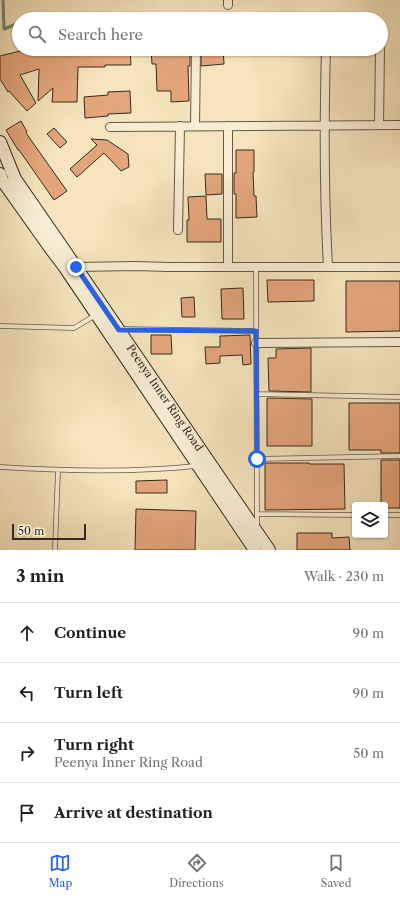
<!DOCTYPE html>
<meta charset="utf-8">
<style>
body{margin:0;font-family:"Libre Caslon Text",serif;background:#f6f6f6;color:#202124}
.controls{position:absolute;right:12px;bottom:12px;display:grid;overflow:hidden;border-radius:4px;box-shadow:0 1px 3px #0004}
.controls button{width:36px;height:36px;display:grid;place-items:center;padding:0;border:0;border-bottom:1px solid #e0e0e0;background:#fff;color:#202124;font:20px sans-serif}
.scale{position:absolute;left:12px;bottom:10px;width:74px;box-sizing:border-box;padding-left:4px;border:2px solid #352a21;border-top:0;font-size:11px;line-height:14px;white-space:nowrap;color:#352a21;-webkit-text-stroke:3px #f8edd4;paint-order:stroke}
.stop{position:absolute;width:12px;height:12px;margin:-9px;border:3px solid #2563eb;border-radius:50%;background:#fff}
.stop.end{background:#2563eb;border-color:#fff;box-shadow:0 1px 4px #0008}
.list{margin:0;padding:0;list-style:none}
h2{display:flex;justify-content:space-between;align-items:center;height:52px;margin:0;padding:0 16px;font-size:17px}
h2 small{font-size:13px;font-weight:400;color:#757577}
.list li{display:grid;grid-template-columns:26px 1fr auto;gap:12px;align-items:center;box-sizing:border-box;height:60px;padding:0 16px;border-top:1px solid #e0e0e0}
.list b{display:block;font-size:15px;white-space:nowrap}
.list p{margin:0;font-size:13px;white-space:nowrap;color:#757577}
.list em{font-size:13px;font-style:normal;color:#757577}
.icon{flex:none;width:22px;height:22px;fill:none;stroke:currentColor;stroke-width:2;stroke-linecap:round;stroke-linejoin:round}
.map{position:relative;flex:none;width:400px;height:550px;overflow:hidden}
.search{position:absolute;background:#fff;box-shadow:0 1px 3px #0004;left:12px;right:12px;top:12px;height:44px;display:flex;align-items:center;gap:10px;box-sizing:border-box;padding:0 14px;border-radius:22px;color:#757577;font-size:15px}
.sheet{height:292px;background:#fff}
nav{display:flex;justify-content:space-around;align-items:center;box-sizing:border-box;height:56px;border-top:1px solid #e0e0e0;background:#fff;font-size:11px;color:#757577}
nav a{display:grid;justify-items:center;gap:2px}
nav .on{color:#2563eb}
.map>svg:first-child{display:block}
.lines{fill:none;stroke-linecap:round;stroke-linejoin:round}
.stream{stroke:#73837a;stroke-width:3}
.building{fill:#e4a57b;stroke:#352a21}
.lane-casing{stroke:#655848;stroke-width:5.5}
.street-casing{stroke:#655848;stroke-width:10}
.secondary-casing{stroke:#352a21;stroke-width:14}
.lane{stroke:#f8edd4;stroke-width:4}
.street{stroke:#f8edd4;stroke-width:8}
.secondary{stroke:#f8edd4;stroke-width:12}
.route{stroke:#2563eb;stroke-width:5}
.labels{text-anchor:middle;stroke-width:3;stroke-linejoin:round;paint-order:stroke}
.street-label{font-size:11px;fill:#352a21;stroke:#f8edd4}
</style>
<div class="map">
<svg width="400" height="550" viewBox="0 0 400 550">
<rect width="100%" height="100%" fill="#f5e4bd"/>
<filter id="stains"><feTurbulence type="fractalNoise" baseFrequency=".005" numOctaves="4"/><feColorMatrix values="0 0 0 0 .2 0 0 0 0 .09 0 0 0 0 .02 0 0 0 .5 -.17"/></filter>
<radialGradient id="worn" r=".72"><stop offset=".6" stop-color="#630" stop-opacity="0"/><stop offset="1" stop-color="#630" stop-opacity=".3"/></radialGradient>
<g class="lines">
<!-- stream -->
<path class="stream" d="M 3,0 L 4,29 L 19,23
M 28,19 L 30,18"/>
</g>
<!-- building -->
<path class="building" d="M 28,49 L 130,49 L 131,65 L 105,65 L 105,67 L 78,67 L 77,102 L 52,102 L 53,88 L 38,101 L 39,69 L 20,75 L 36,103 L 27,111 L 9,91 L 8,92 L 0,79 L 0,56 Z
M 151,49 L 190,49 L 190,66 L 188,66 L 189,101 L 171,102 L 171,91 L 157,91 L 156,64 L 152,64 Z
M 201,49 L 223,49 L 224,64 L 201,66 Z
M 130,91 L 131,113 L 108,114 L 108,116 L 85,118 L 84,97 L 108,95 L 108,92 Z
M 21,121 L 27,132 L 26,133 L 67,191 L 54,200 L 19,150 L 18,150 L 6,130 Z
M 54,128 L 67,142 L 60,148 L 47,134 Z
M 91,139 L 107,140 L 128,154 L 129,167 L 121,171 L 104,153 L 77,177 L 70,169 L 97,145 Z
M 236,150 L 254,150 L 254,172 L 253,172 L 254,196 L 256,196 L 257,217 L 236,218 L 236,194 L 234,194 L 234,173 L 236,173 Z
M 205,174 L 222,174 L 222,194 L 206,195 Z
M 206,196 L 207,219 L 221,219 L 221,242 L 187,242 L 187,220 L 189,220 L 188,197 Z
M 267,280 L 314,280 L 314,301 L 268,302 Z
M 346,281 L 400,281 L 400,331 L 346,332 Z
M 243,288 L 244,319 L 222,319 L 221,289 Z
M 194,297 L 195,317 L 182,317 L 181,298 Z
M 151,335 L 171,335 L 172,354 L 151,354 Z
M 250,335 L 251,364 L 243,365 L 242,355 L 220,356 L 220,363 L 206,364 L 205,347 L 220,347 L 220,336 Z
M 311,348 L 311,392 L 269,391 L 268,358 L 276,358 L 276,349 Z
M 267,398 L 312,399 L 312,446 L 267,446 Z
M 349,403 L 400,403 L 400,453 L 381,453 L 381,450 L 349,450 Z
M 381,460 L 400,460 L 400,508 L 385,508 L 385,505 L 381,505 Z
M 265,463 L 309,463 L 309,464 L 344,464 L 345,509 L 265,510 Z
M 167,480 L 167,493 L 136,493 L 136,481 Z
M 136,509 L 196,511 L 195,550 L 135,550 Z
M 297,533 L 332,533 L 332,538 L 349,537 L 350,550 L 297,550 Z"/>
<g class="lines">
<defs>
<path id="lane" d="M 256,267 L 257,526
M 0,326 L 74,328 L 96,315
M 121,329 L 256,331
M 257,394 L 400,397
M 257,459 L 400,456
M 0,467 C 65,471 131,473 195,466
M 257,514 L 355,515
M 385,515 L 400,515
M 55,550 L 58,470"/>
<path id="street" d="M 228,0 L 228,5
M 326,49 C 324,122 324,194 328,267
M 379,125 L 380,49
M 195,126 L 196,49
M 110,127 L 400,125
M 178,230 L 180,126
M 76,267 L 136,266 L 168,267 L 400,267
M 228,267 L 228,126
M 256,343 L 400,342"/>
<g id="secondary">
<path id="s1" d="M 0,142 L 15,179 L 62,247 L 269,550"/>
<path d="M 0,174 L 2,180 L 51,249 L 64,266 L 255,550"/>
</g>
</defs>
<!-- lane casing -->
<use href="#lane" class="lane-casing"/>
<!-- street casing -->
<use href="#street" class="street-casing"/>
<!-- secondary casing -->
<use href="#secondary" class="secondary-casing"/>
<!-- lane -->
<use href="#lane" class="lane"/>
<!-- street -->
<use href="#street" class="street"/>
<!-- secondary -->
<use href="#secondary" class="secondary"/>
</g>
<g class="lines">
<!-- route -->
<path class="route" d="M 76,267 L 119,330 L 256,331 L 257,459"/>
</g>
<g class="labels">
<!-- street labels -->
<g class="street-label">
<text dy="4" stroke="none"><textPath href="#s1" startOffset="305">Peenya Inner Ring Road</textPath></text>
</g>
</g>
<rect width="100%" height="100%" filter="url(#stains)"/>
<rect width="100%" height="100%" fill="url(#worn)"/>
</svg>
<div class="controls">
<button><svg class="icon" aria-label="layers" viewBox="0 0 24 24"><path d="M12 4l9 5-9 5-9-5zM3 14l9 5 9-5"/></svg></button>
</div>
<div class="scale">50 m</div>
<div class="stop" style="left:257px;top:459px"></div>
<div class="stop end" style="left:76px;top:267px"></div>
<div class="search"><svg class="icon" aria-label="search" viewBox="0 0 24 24"><circle cx="10" cy="10" r="6"/><path d="M15 15l6 6"/></svg>Search here</div>
</div>
<section class="sheet">
<h2>3 min<small>Walk · 230 m</small></h2>
<ul class="list">
<li><svg class="icon" aria-label="ahead" viewBox="0 0 24 24"><path d="M12 20V5M6 11l6-6 6 6"/></svg><div><b>Continue</b></div><em>90 m</em></li>
<li><svg class="icon" aria-label="left" viewBox="0 0 24 24"><path d="M17 20v-9H6M10 6l-5 5 5 5"/></svg><div><b>Turn left</b></div><em>90 m</em></li>
<li><svg class="icon" aria-label="right" viewBox="0 0 24 24"><path d="M7 20v-9h11M14 6l5 5-5 5"/></svg><div><b>Turn right</b><p>Peenya Inner Ring Road</p></div><em>50 m</em></li>
<li><svg class="icon" aria-label="arrive" viewBox="0 0 24 24"><path d="M6 21V4h12l-3 4 3 4H6"/></svg><div><b>Arrive at destination</b></div></li>
</ul>
</section>
<nav>
<a class="on"><svg class="icon" aria-label="map" viewBox="0 0 24 24"><path d="M3 6l6-2 6 2 6-2v14l-6 2-6-2-6 2zM9 4v14M15 6v14"/></svg>Map</a>
<a><svg class="icon" aria-label="directions" viewBox="0 0 24 24"><path d="M12 3l9 9-9 9-9-9zM9 14v-3h6M13 9l2 2-2 2"/></svg>Directions</a>
<a><svg class="icon" aria-label="saved" viewBox="0 0 24 24"><path d="M7 4h10v16l-5-4-5 4z"/></svg>Saved</a>
</nav>
